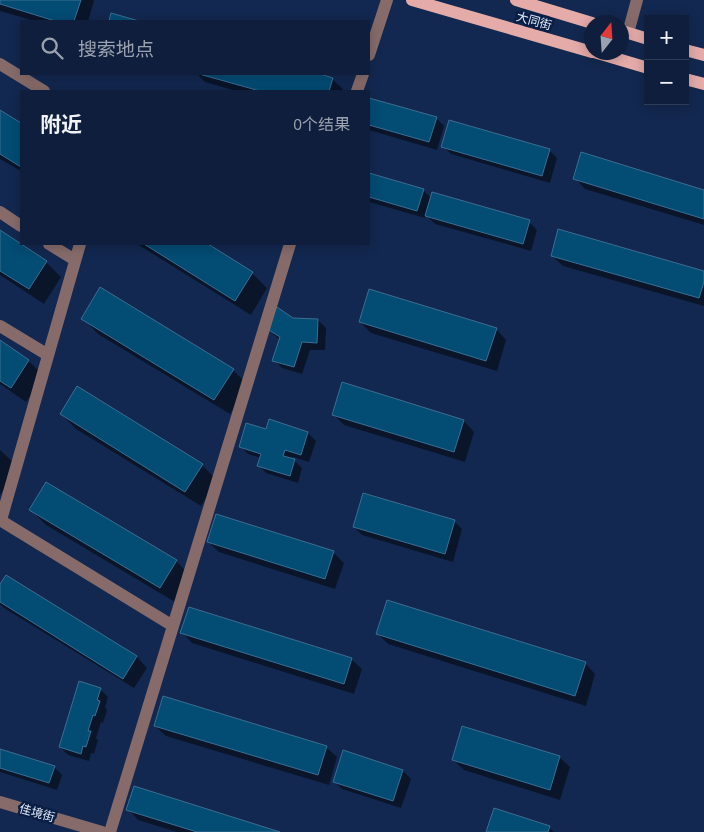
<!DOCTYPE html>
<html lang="zh">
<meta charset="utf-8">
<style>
body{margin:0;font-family:"PT Sans","Noto Sans SC",sans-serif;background:#1c2b47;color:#f1f3f6}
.controls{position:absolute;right:15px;top:15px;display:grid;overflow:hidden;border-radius:0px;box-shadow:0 2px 12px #0003}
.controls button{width:45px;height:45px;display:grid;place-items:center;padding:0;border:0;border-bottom:1px solid #2e3c56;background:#0e1e3c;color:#f1f3f6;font:25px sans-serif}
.compass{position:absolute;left:584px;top:15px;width:45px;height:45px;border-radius:50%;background:#0e1e3c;box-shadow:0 2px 12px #0003;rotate:17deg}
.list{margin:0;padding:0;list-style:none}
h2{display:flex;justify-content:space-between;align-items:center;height:65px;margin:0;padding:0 20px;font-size:21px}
h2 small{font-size:16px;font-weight:400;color:#9ba2af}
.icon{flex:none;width:28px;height:28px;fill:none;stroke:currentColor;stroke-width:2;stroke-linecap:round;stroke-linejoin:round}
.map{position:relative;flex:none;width:704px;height:832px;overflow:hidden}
.search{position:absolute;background:#0e1e3c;box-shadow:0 2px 12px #0003;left:20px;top:20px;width:350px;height:55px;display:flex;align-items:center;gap:12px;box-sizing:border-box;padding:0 18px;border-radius:0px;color:#9ba2af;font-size:19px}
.panel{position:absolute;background:#0e1e3c;box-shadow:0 2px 12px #0003;left:20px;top:90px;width:350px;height:155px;border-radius:0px}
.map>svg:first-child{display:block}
.shadow{fill:#0007}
.building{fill:#034c74;stroke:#3c6e92}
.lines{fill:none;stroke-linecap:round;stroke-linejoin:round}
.minor{stroke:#866b6a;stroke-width:12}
.major{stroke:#e4aba9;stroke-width:12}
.labels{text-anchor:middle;stroke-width:5;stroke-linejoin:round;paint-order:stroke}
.street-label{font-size:12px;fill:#e1ebfa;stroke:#091e45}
</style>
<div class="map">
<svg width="704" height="832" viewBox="0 0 704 832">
<rect width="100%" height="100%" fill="#132850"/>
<!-- shadow -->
<path class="shadow" d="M 0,0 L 93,0 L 94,1 L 88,21 L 34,21 L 0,11 Z
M 197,74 L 315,74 L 332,79 L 343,89 L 342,91 L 236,91 L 205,82 Z
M 369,99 L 436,118 L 444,126 L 437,150 L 369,130 Z
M 0,112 L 21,125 L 21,171 L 0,159 Z
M 443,146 L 549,150 L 557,158 L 550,183 L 451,154 Z
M 369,175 L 423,190 L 432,199 L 529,222 L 537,230 L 531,251 L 435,224 L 426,215 L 425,218 L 369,202 Z
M 575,178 L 704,191 L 704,225 L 585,189 Z
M 0,232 L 46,262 L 61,277 L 44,304 L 0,275 Z
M 137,244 L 205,244 L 252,273 L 267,288 L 251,315 Z
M 552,256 L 704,272 L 704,306 L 563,266 Z
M 83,318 L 233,370 L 248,385 L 230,414 L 98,334 Z
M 293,319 L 318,320 L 326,328 L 325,350 L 310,350 L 302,374 L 282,368 L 274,360 L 280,339 L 274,335 L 266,327 Z
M 360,322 L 496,329 L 506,340 L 497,371 L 371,333 Z
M 0,342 L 29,361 L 44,376 L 26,402 L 0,384 Z
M 61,414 L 202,465 L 217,480 L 201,506 L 76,429 Z
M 334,415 L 464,421 L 474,432 L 465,462 L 344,425 Z
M 270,421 L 308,433 L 316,441 L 309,462 L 293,457 L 292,460 L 294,460 L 302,468 L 298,483 L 266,473 L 258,465 L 261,458 L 248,454 L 240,446 L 267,430 Z
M 0,450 L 18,467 L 0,495 Z
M 31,510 L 176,561 L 191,576 L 175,602 L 46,525 Z
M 454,521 L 462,529 L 453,562 L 362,535 L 354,527 Z
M 208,542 L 333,552 L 344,563 L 335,589 L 219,552 Z
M 6,577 L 137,657 L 147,668 L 134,688 L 4,608 L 0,604 L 0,587 Z
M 182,632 L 351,659 L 362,669 L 354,694 L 192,643 Z
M 378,634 L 585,663 L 595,674 L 586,706 L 388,644 Z
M 100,689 L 108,697 L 105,708 L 107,710 L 103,723 L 101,722 L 96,738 L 98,740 L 94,754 L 91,753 L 89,761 L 68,755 L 60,747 Z
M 155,726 L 326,747 L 337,757 L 329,785 L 166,736 Z
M 0,750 L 54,767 L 62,775 L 57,790 L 0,772 Z
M 559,757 L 570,767 L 560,800 L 464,770 L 453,760 Z
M 403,771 L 411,779 L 401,808 L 342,789 L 334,781 Z
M 128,809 L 276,832 L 177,832 L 138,820 Z
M 549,827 L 554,832 L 488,832 Z"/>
<!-- building -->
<path class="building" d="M 0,0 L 81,0 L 74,21 L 55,21 L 0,4 Z
M 111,13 L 139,21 L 109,21 Z
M 199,74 L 320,74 L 333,78 L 329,91 L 260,91 Z
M 369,98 L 437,117 L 429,142 L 369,125 Z
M 0,110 L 21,123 L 21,167 L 0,154 Z
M 449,120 L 550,149 L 542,176 L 441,147 Z
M 581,152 L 704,190 L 704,219 L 573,179 Z
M 369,173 L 424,189 L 417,211 L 369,197 Z
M 432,192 L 530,220 L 523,244 L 425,216 Z
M 558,229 L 704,271 L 704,282 L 699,298 L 551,256 Z
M 0,230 L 47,261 L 29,289 L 0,271 Z
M 144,244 L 208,244 L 253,272 L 235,301 Z
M 100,287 L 234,369 L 214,400 L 81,319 Z
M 369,289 L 497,328 L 486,361 L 359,322 Z
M 277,307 L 293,318 L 318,319 L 317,343 L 302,342 L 294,367 L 272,361 L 280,337 L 264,327 Z
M 0,340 L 29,360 L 11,388 L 0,381 Z
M 342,382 L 464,420 L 454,452 L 332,415 Z
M 77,386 L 203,464 L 185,492 L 60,414 Z
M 269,419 L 308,432 L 301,455 L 285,450 L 283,456 L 295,459 L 290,476 L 257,466 L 261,454 L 239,447 L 246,423 L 266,429 Z
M 46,482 L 177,560 L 160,588 L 29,510 Z
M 363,493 L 455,520 L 445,554 L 353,527 Z
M 216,514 L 334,551 L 325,579 L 207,542 Z
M 6,575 L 137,656 L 123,679 L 0,602 L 0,584 Z
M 387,600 L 586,662 L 575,696 L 376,634 Z
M 189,607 L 352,658 L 344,684 L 180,633 Z
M 79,681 L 101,688 L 97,700 L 100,701 L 95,716 L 93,715 L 88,731 L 91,731 L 86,747 L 83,746 L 81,754 L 59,747 Z
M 163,696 L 327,746 L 318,775 L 154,726 Z
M 462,726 L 560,756 L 550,790 L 452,760 Z
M 0,749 L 55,766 L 49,783 L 0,768 Z
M 343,750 L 403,770 L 393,801 L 333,782 Z
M 134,786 L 280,832 L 197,832 L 126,810 Z
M 494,808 L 550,826 L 548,832 L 486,832 Z"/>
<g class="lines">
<!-- minor -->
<path class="minor" d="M 628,33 L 637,0
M 369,55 L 387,0
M 0,64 L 44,91
M 357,91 L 363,74
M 0,212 L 21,226
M 49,244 L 75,260
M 0,326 L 48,355
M 0,520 L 173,626
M 1,520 L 80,244
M 0,802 L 102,832
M 110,832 L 290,244"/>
<!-- major -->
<path class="major" d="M 412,0 L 592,52
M 516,0 L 592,23
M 622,31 L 648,39
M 685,50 L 704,55
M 594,52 L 648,68
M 685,79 L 704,84"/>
</g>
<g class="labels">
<!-- street labels -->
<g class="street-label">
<text transform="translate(534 21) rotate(16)" y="4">大同街</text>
<text transform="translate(37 813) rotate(16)" y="4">佳境街</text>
</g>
</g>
</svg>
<div class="controls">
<button>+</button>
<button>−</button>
</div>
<svg class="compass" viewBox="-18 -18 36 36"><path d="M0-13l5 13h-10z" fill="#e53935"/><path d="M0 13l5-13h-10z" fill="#9ba2af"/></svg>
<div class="search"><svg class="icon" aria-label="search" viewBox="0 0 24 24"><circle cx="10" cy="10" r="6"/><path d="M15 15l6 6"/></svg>搜索地点</div>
<section class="panel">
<h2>附近<small>0个结果</small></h2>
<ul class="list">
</ul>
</section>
</div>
